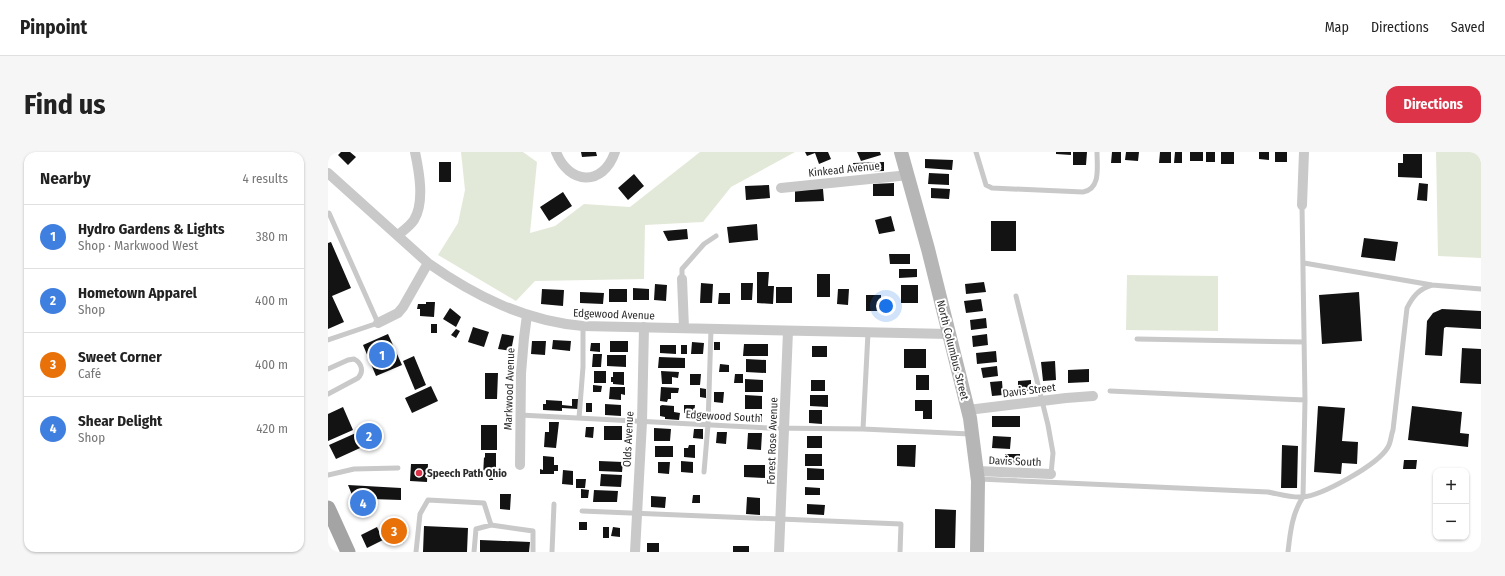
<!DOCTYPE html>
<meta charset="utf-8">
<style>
body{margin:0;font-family:"Fira Sans Condensed",sans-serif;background:#f6f6f6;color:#222}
.controls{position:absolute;right:12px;bottom:12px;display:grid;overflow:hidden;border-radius:8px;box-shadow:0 1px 3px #0004}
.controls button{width:36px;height:36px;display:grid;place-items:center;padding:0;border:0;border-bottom:1px solid #e0e0e0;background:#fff;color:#222;font:20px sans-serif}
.you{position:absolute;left:558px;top:154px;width:14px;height:14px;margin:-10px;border:3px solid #fff;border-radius:50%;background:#1a73e8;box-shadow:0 0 0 6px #1a73e833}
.badge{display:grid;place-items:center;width:26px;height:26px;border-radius:50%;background:#dd3449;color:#fff;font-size:13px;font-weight:700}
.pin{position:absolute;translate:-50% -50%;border:2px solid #fff;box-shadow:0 1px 4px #0006}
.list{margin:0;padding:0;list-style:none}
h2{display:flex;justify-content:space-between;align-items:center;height:52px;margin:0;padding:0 16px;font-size:17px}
h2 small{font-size:13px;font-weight:400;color:#767676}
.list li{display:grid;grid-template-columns:26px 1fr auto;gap:12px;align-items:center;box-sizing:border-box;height:64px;padding:0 16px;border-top:1px solid #e0e0e0}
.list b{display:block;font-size:15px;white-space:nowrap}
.list p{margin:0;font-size:13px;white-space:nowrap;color:#767676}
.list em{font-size:13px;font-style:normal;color:#767676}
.map{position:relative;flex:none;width:1153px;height:400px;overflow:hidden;border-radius:12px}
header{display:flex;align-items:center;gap:24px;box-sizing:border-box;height:56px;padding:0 20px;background:#fff;border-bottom:1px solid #e0e0e0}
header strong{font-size:19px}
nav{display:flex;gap:22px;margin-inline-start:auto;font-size:14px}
.intro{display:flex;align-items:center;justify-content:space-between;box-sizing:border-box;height:96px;padding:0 24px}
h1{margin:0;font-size:28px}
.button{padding:10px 18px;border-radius:12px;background:#dd3449;color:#fff;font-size:14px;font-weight:700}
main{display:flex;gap:24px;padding:0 24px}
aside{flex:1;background:#fff;border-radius:12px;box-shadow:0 1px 3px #0004}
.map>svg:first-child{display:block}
.green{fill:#e3e9d9}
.building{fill:#131313}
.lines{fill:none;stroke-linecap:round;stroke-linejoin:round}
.lane{stroke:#c9c9c9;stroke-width:5}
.street{stroke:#c9c9c9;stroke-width:10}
.secondary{stroke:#b6b6b6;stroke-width:14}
.primary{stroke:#a4a4a4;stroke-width:15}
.poi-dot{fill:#dd3449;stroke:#fff;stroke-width:1.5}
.labels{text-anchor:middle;stroke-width:4;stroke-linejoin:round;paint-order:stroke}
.street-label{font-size:11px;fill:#2c2c2c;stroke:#fff}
.poi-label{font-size:11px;font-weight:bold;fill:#2c2c2c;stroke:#fff;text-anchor:start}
</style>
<header>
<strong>Pinpoint</strong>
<nav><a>Map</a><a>Directions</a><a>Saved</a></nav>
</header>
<div class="intro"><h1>Find us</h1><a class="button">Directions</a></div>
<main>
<aside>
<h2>Nearby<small>4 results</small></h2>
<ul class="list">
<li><span class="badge" style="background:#3f7fe0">1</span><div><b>Hydro Gardens &amp; Lights</b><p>Shop · Markwood West</p></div><em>380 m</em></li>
<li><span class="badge" style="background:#3f7fe0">2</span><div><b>Hometown Apparel</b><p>Shop</p></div><em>400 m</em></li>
<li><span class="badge" style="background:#e8710a">3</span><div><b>Sweet Corner</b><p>Café</p></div><em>400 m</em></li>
<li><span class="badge" style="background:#3f7fe0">4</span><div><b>Shear Delight</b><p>Shop</p></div><em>420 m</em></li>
</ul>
</aside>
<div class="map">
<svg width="1153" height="400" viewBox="0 0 1153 400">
<rect width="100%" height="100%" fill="#fff"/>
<!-- green -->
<path class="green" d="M 133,0 L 195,0 L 209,10 L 202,81 L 227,74 L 256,52 L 302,55 L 372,0 L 467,0 L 403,35 L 375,70 L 317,73 L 316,127 L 207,129 L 188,149 L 110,103 L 130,71 L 137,38 Z
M 1108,0 L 1153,0 L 1153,106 L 1110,104 Z
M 799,123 L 890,124 L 890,179 L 798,178 Z"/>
<!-- building -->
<path class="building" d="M 13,0 L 22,0 L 28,5 L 20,13 L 10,3 Z
M 253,0 L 268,0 L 269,4 L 254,5 Z
M 477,0 L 500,0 L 503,7 L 491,12 L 487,1 L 479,4 Z
M 529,0 L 552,0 L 553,3 L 533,9 Z
M 728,0 L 743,0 L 743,3 L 728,2 Z
M 745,0 L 759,0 L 758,13 L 745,13 Z
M 784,0 L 793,0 L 793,11 L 783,11 Z
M 798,0 L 811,0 L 810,9 L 797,8 Z
M 832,0 L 843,0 L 843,11 L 831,11 Z
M 847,0 L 854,0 L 854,11 L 846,11 Z
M 862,0 L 875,0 L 875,9 L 862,9 Z
M 878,0 L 887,0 L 887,10 L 878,10 Z
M 893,0 L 906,0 L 906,12 L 893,12 Z
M 931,0 L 941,0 L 941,8 L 931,7 Z
M 947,0 L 959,0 L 959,10 L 947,10 Z
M 1075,2 L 1094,2 L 1094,26 L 1070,25 L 1070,11 L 1075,11 Z
M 597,7 L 625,8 L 624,18 L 597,16 Z
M 111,10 L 123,10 L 123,30 L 111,30 Z
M 556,10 L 556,19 L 526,20 L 525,11 Z
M 601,21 L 621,22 L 621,33 L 600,32 Z
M 306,22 L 316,34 L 300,48 L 290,36 Z
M 566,31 L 566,44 L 545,44 L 545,32 Z
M 1091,31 L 1100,32 L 1099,49 L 1089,48 Z
M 441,33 L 442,46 L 418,48 L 417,34 Z
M 603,36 L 622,37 L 621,47 L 603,46 Z
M 495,37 L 496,49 L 467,50 L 467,38 Z
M 235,40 L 244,54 L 221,69 L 212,55 Z
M 563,64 L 567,79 L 551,82 L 547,68 Z
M 663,69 L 688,69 L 688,99 L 663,99 Z
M 429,72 L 430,88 L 401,91 L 399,75 Z
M 359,77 L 360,87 L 340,89 L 335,79 Z
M 1036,86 L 1070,90 L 1067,109 L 1033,105 Z
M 3,90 L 23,136 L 4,144 L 16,170 L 0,177 L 0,91 Z
M 561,102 L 582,102 L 582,112 L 562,112 Z
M 571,117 L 589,117 L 589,125 L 571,126 Z
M 429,120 L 441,120 L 440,134 L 446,134 L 445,152 L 429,151 Z
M 489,122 L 502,122 L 502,145 L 489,145 Z
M 656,130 L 658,140 L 638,142 L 637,132 Z
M 373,131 L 385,132 L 384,151 L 372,151 Z
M 413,131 L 425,131 L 424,148 L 413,148 Z
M 327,132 L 339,133 L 338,149 L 326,148 Z
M 573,133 L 590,133 L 590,151 L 573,151 Z
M 448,135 L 464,135 L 464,151 L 448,151 Z
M 305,136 L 321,137 L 321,148 L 305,148 Z
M 214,137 L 236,138 L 235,154 L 213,152 Z
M 281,137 L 299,137 L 299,150 L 281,150 Z
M 510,137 L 521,137 L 520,153 L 509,152 Z
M 252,140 L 276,141 L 275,152 L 252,151 Z
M 1031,140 L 1034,189 L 994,192 L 991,143 Z
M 391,141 L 402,141 L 402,152 L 390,152 Z
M 538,143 L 553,143 L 553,159 L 538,159 Z
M 653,147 L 655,159 L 638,161 L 636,149 Z
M 98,150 L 107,150 L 106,165 L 92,164 L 92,157 L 89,157 L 90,152 L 98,152 Z
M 122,156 L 133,165 L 128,175 L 115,167 Z
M 1114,157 L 1153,159 L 1153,177 L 1118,175 L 1116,176 L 1114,204 L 1097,203 L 1099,169 L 1105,161 Z
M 658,166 L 659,176 L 643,178 L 642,168 Z
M 103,172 L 109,172 L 109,181 L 103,181 Z
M 145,175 L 161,180 L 156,195 L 140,190 Z
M 128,177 L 132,179 L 128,186 L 123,183 Z
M 60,182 L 74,213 L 48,224 L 35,193 Z
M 174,182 L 186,184 L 183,199 L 170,197 Z
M 659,182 L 660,193 L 645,195 L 644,184 Z
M 225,188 L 243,189 L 242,199 L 224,197 Z
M 204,189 L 218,189 L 217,203 L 203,202 Z
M 282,189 L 300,189 L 300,200 L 282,200 Z
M 364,190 L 376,191 L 375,202 L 363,202 Z
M 386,190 L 392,190 L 392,198 L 386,198 Z
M 263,191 L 272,191 L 272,200 L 262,199 Z
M 416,192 L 440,192 L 440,204 L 415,204 Z
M 332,193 L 348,193 L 348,202 L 332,201 Z
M 353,193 L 359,193 L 359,202 L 353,202 Z
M 484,194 L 499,194 L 499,205 L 484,205 Z
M 1134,196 L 1153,197 L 1153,232 L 1132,231 Z
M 576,197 L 598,197 L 598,216 L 576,216 Z
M 668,199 L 669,210 L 649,212 L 648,201 Z
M 265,202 L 274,202 L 273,215 L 264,215 Z
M 279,203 L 298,203 L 298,215 L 279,214 Z
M 86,204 L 98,233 L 87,238 L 75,209 Z
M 331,205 L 357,206 L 357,216 L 330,216 Z
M 418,207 L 438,208 L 438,221 L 418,220 Z
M 727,209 L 728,228 L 715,229 L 713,210 Z
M 392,212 L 401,213 L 401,220 L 391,220 Z
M 669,214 L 670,224 L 655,226 L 653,216 Z
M 761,217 L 761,230 L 740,231 L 740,218 Z
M 266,219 L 278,219 L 278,231 L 266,231 Z
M 333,219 L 351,220 L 350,226 L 344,225 L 344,232 L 334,232 Z
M 285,220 L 296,220 L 296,233 L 285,232 L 285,230 L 283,230 L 283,225 L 285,225 Z
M 157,221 L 170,221 L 169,247 L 157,247 Z
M 362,222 L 373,222 L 372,233 L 362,233 Z
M 407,222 L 415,222 L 415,231 L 406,231 Z
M 588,223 L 601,223 L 601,238 L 588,238 Z
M 417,227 L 435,228 L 435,240 L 417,240 Z
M 483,228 L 497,228 L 497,239 L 483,239 Z
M 703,228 L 703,239 L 690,239 L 690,229 Z
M 674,229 L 675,243 L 664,244 L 662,230 Z
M 265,233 L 274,234 L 273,240 L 265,240 Z
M 103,234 L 110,249 L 84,261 L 77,246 Z
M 282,235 L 297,235 L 297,243 L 293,242 L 293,248 L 281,247 Z
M 333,235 L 351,236 L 350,241 L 343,241 L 343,247 L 340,247 L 339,250 L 332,249 Z
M 372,236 L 378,237 L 378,246 L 372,245 Z
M 386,240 L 396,240 L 395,251 L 386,250 Z
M 417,243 L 434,244 L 434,257 L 417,257 Z
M 482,243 L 500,243 L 500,255 L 482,254 Z
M 244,247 L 250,247 L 250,257 L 234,256 L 234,259 L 215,258 L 215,252 L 218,252 L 218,248 L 234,249 L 234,253 L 244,254 Z
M 587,248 L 604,248 L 604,267 L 595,267 L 595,259 L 587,259 Z
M 258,251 L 264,251 L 264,260 L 258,260 Z
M 277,252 L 293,253 L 293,264 L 277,263 Z
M 334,253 L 346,254 L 346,260 L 352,261 L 351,268 L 337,267 L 337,265 L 332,264 L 332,254 Z
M 356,253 L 367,253 L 366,262 L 356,261 Z
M 990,254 L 1017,256 L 1014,289 L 1030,290 L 1029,312 L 1014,311 L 1013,322 L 986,320 Z
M 1084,254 L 1134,260 L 1132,281 L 1141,282 L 1140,295 L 1080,288 Z
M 15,255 L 25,278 L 0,289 L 0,262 Z
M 481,258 L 494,258 L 494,272 L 481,271 Z
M 389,262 L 398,262 L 397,268 L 389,268 Z
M 415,262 L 434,262 L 434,270 L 415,270 Z
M 664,264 L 692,264 L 692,275 L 664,275 Z
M 221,270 L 231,270 L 228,296 L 216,295 L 217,280 L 221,280 Z
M 48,272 L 54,286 L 8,307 L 1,293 Z
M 153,273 L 169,273 L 169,298 L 153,298 Z
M 276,274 L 294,274 L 294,288 L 276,288 Z
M 258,275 L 266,275 L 265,286 L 257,285 Z
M 326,276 L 343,277 L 342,289 L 326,289 Z
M 366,277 L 375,277 L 375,287 L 365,286 Z
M 389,280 L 399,280 L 398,292 L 388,291 Z
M 420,281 L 434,281 L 433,298 L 419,297 Z
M 479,284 L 494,284 L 494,296 L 479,296 Z
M 665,284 L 683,285 L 682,297 L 664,296 Z
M 361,293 L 367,293 L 367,306 L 356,305 L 356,296 L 360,296 Z
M 569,293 L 588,293 L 587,315 L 569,314 Z
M 954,293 L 970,294 L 969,336 L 953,336 Z
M 327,294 L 345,294 L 345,305 L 327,305 Z
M 157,301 L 168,301 L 168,324 L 165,324 L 165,328 L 161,328 L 161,324 L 155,324 L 156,305 L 157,306 Z
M 477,302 L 494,302 L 494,314 L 477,314 Z
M 677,302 L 692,302 L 692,312 L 677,313 Z
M 215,304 L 226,305 L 226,313 L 230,313 L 230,319 L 226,319 L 226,322 L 212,322 L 212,317 L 215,318 Z
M 1076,308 L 1089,308 L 1088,317 L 1075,317 Z
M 271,309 L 295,310 L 294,320 L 271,319 Z
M 353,309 L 365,310 L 365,321 L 353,320 Z
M 330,310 L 342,310 L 341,322 L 330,321 Z
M 83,312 L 100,312 L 99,330 L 82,329 Z
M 416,313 L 437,313 L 437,326 L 416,325 Z
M 479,316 L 496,317 L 496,328 L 479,328 Z
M 235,318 L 245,319 L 245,333 L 234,332 Z
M 273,322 L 294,323 L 293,335 L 272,334 Z
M 248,327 L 258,327 L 257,336 L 248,336 Z
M 20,333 L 73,336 L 73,348 L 43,347 L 43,361 L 31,360 Z
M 477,335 L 492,336 L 492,343 L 477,343 Z
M 253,337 L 261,338 L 260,346 L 253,346 Z
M 266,338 L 290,339 L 289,350 L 265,350 Z
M 172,342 L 183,342 L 182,358 L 172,357 Z
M 365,343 L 372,343 L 372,351 L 364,351 Z
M 323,344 L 338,345 L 337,356 L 323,355 Z
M 419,345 L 432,346 L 432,363 L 418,362 Z
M 479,352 L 497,353 L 496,363 L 479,362 Z
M 607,357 L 628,358 L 627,396 L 607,396 Z
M 58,367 L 81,380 L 75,391 L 52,378 Z
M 251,370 L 259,370 L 259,378 L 251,378 Z
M 96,374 L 140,376 L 139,400 L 95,400 Z
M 49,375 L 55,388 L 39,396 L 33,383 Z
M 275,375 L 281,375 L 281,386 L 275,386 Z
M 285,375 L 292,376 L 292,385 L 283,384 Z
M 152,388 L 202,390 L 201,400 L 152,400 Z
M 319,391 L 331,391 L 331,400 L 319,400 Z
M 405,394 L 421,394 L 421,400 L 405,400 Z"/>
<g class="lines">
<!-- lane -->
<path class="lane" d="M 648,0 L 658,33 L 664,36 L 755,40 C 773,37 769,15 769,0
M 976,111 L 1104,133 L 1153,137
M 354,127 L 354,117 L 376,92 L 388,84
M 688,144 L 720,273 L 725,301 L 723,322
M 809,187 L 976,190
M 0,188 L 50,171 L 1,61
M 0,217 L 20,208 L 26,207 C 34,211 36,220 30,226 L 0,242
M 782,239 L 977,248
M 192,263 L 441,276 L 535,277 L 642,282
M 251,266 L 255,215 L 255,174
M 535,277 L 540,181
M 376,320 L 380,273 L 383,177
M 0,323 L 26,317 L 70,316
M 651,327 L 940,340 C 951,342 963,346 974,345 C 993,344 1050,313 1060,295 C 1063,290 1063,283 1065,278 L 1079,156 C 1085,144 1091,137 1104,133
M 254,359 L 573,372 L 572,400
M 88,400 L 92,362 L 100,348 L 156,351 L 163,373
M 146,400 L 148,377 L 163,373 L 205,379 L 205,400
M 224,400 L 226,352
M 960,400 C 962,382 964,361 975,345 L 977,248 L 974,53"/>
<!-- street -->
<path class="street" d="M 228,0 C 241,33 275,35 287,0
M 0,21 L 100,111 C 147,144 197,169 255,174 L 621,182
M 453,36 L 581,23
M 974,53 L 976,0
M 70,83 C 76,78 82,74 86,68 C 97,50 91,19 87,0
M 354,127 L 356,176
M 50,171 L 70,161 L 75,155 L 100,111
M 640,258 L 738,246 L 765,244
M 192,313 L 193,221 L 196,186 L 199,163
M 649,319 L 723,322
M 307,400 L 314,270 L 316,175
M 451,400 L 460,179"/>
<!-- secondary -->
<path class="secondary" d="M 573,0 L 600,97 L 642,266 L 650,329 L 649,400"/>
<!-- primary -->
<path class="primary" d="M 0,356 L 20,400"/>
</g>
<!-- markers -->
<circle class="poi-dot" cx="91" cy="321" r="4"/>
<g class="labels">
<!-- street labels -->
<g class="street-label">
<text transform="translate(516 17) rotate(-6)" y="4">Kinkead Avenue</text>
<text transform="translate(286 162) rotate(2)" y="4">Edgewood Avenue</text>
<text transform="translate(625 198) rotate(76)" y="4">North Columbus Street</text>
<text transform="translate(181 237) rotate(-88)" y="4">Markwood Avenue</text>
<text transform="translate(701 238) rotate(-7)" y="4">Davis Street</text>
<text transform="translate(395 264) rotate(3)" y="4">Edgewood South</text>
<text transform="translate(300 287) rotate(-87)" y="4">Olds Avenue</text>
<text transform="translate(444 289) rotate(-88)" y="4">Forest Rose Avenue</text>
<text transform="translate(687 309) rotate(2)" y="4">Davis South</text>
</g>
<!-- poi labels -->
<g class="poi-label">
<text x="99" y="325">Speech Path Ohio</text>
</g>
</g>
</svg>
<div class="controls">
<button>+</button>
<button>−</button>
</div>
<div class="you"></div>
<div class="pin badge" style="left:54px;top:203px;background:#3f7fe0">1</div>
<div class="pin badge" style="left:41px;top:284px;background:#3f7fe0">2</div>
<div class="pin badge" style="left:66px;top:379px;background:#e8710a">3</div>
<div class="pin badge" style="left:35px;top:351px;background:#3f7fe0">4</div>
</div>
</main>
